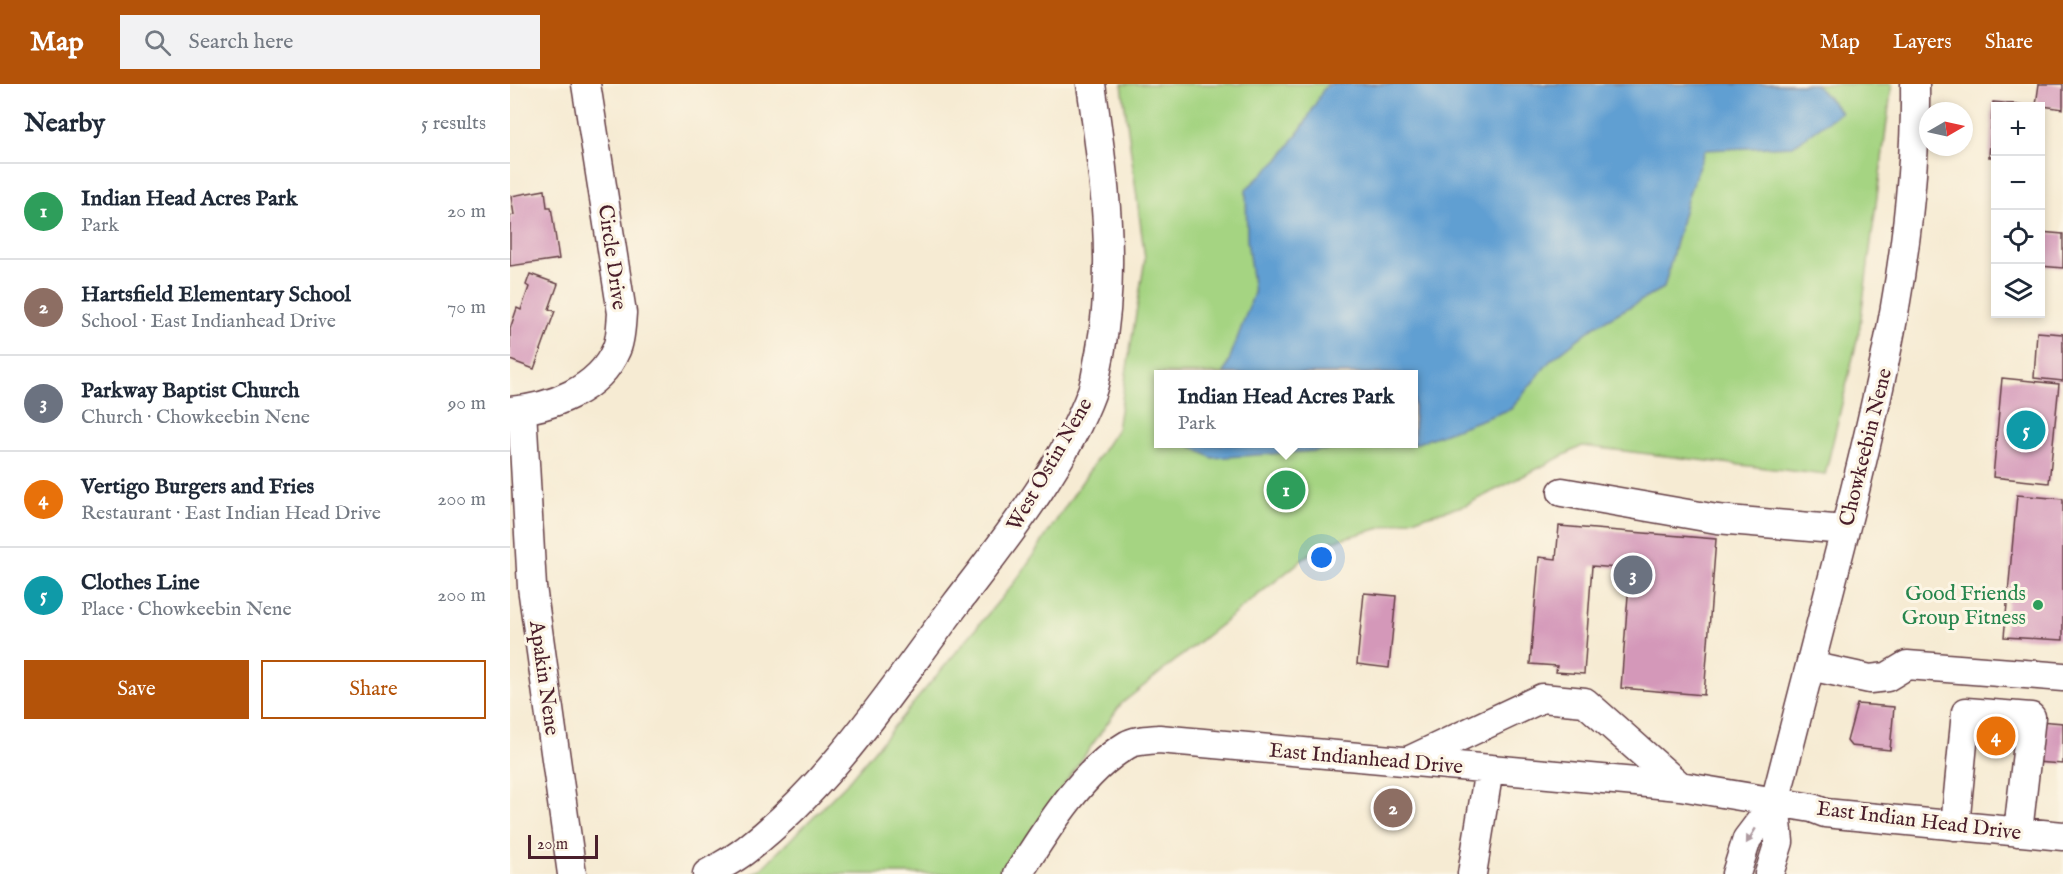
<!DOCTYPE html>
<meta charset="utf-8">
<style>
body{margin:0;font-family:"IM FELL English",serif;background:#f2f2f3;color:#1f2937}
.controls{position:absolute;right:18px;top:18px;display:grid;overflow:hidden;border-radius:0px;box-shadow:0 3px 9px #0003}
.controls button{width:54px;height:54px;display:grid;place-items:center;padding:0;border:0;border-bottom:2px solid #e0e1e3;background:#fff;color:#1f2937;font:30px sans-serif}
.compass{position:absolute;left:1409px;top:18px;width:54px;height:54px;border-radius:50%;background:#fff;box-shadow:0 3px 9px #0003;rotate:81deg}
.scale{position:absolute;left:18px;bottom:15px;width:70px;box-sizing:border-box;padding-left:6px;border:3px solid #4a1f2b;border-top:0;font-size:16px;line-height:21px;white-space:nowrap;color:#4a1f2b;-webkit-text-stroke:4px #fcf5e5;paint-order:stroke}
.you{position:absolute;left:812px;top:474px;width:21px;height:21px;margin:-15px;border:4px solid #fff;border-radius:50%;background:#1a73e8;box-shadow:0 0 0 9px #1a73e833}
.badge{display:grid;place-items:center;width:39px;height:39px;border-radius:50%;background:#b45309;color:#fff;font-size:20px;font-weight:700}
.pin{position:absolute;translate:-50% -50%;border:3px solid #fff;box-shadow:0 2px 6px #0006}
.popup{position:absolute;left:644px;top:286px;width:264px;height:78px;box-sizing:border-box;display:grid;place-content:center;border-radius:0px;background:#fff;filter:drop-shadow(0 2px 4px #0005);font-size:20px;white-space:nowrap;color:#747a83}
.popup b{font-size:22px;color:#1f2937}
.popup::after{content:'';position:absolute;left:50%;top:100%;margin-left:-12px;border:12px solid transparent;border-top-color:#fff}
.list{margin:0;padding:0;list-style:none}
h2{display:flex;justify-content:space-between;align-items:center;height:78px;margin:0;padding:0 24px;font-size:26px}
h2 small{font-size:20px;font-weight:400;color:#747a83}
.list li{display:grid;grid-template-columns:39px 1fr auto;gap:18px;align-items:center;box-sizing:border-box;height:96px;padding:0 24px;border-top:2px solid #e0e1e3}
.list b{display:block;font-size:22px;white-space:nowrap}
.list p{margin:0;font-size:20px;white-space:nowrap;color:#747a83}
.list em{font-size:20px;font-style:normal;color:#747a83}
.actions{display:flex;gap:12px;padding:18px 24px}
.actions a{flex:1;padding:14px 0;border:2px solid #b45309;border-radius:0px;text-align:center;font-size:21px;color:#b45309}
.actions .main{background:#b45309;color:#fff}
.icon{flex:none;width:33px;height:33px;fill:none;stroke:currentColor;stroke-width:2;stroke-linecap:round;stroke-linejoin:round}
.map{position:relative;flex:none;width:1553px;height:790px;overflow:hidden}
header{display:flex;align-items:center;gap:36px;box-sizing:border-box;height:84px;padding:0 30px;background:#b45309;color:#fff}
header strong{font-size:28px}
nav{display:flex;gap:33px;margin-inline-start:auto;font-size:21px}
.search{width:420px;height:54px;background:#f2f2f3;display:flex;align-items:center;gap:15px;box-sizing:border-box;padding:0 21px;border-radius:0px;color:#747a83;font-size:22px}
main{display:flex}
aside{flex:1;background:#fff}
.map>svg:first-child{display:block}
.green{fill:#a5d482;stroke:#787a56;stroke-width:1.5;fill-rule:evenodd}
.water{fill:#609fd2;stroke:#555f7e;stroke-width:1.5}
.building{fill:#d498b9}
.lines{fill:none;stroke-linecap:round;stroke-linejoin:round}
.minor-casing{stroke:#643e44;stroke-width:31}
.minor{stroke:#fff;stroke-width:28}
.oneway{fill:#ae9aa0}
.leisure-dot{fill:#2e9e5b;stroke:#fcf5e5;stroke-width:2}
.labels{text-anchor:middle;stroke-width:6;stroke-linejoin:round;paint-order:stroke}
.street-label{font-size:21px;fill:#4a1f2b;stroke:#fcf5e5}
.leisure-label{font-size:21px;fill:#27864d;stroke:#fcf5e5;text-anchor:end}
</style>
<header>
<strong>Map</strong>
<div class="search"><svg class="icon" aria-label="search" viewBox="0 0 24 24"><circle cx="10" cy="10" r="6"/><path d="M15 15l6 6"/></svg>Search here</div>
<nav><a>Map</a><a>Layers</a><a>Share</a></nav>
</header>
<main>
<aside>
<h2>Nearby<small>5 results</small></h2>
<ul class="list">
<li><span class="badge" style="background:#2e9e5b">1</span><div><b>Indian Head Acres Park</b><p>Park</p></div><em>20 m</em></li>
<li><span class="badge" style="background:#8d6e63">2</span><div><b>Hartsfield Elementary School</b><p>School · East Indianhead Drive</p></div><em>70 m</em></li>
<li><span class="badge" style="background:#6b7280">3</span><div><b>Parkway Baptist Church</b><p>Church · Chowkeebin Nene</p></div><em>90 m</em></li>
<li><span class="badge" style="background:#e8710a">4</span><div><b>Vertigo Burgers and Fries</b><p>Restaurant · East Indian Head Drive</p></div><em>200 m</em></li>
<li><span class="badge" style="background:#0f9aa8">5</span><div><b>Clothes Line</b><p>Place · Chowkeebin Nene</p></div><em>200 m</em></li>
</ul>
<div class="actions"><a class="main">Save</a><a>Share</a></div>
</aside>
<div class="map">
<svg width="1553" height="790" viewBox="0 0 1553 790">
<rect width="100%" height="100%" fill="#fcf5e5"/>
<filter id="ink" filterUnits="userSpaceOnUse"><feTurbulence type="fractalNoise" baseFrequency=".0167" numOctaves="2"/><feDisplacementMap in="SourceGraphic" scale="12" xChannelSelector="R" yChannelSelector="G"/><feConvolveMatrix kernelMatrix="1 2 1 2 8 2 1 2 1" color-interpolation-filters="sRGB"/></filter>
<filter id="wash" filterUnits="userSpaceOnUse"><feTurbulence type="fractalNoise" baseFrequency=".008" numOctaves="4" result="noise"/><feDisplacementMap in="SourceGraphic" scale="24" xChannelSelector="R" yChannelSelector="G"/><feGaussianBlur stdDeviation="1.35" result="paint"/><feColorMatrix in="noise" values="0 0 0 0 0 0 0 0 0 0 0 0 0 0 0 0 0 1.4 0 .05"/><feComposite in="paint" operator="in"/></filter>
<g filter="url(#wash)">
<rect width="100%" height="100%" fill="#f6ebd3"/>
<!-- green -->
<path class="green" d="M 612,0 L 1382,0 L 1349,248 L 1315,391 L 1072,362 L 956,421 L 812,460 L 611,620 L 491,790 L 242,790 L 251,785 L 336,700 L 508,494 L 607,345 L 635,175 ZM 648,290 L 904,290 L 904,360 L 648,360 Z"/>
<!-- water -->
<path class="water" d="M 819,0 L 1305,0 L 1331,28 L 1283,62 L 1195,66 L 1178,112 L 1154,204 L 1085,242 L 1040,277 L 1001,325 L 905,360 L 702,374 L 677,360 L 904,360 L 904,290 L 714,290 L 744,209 L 737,156 L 736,105 L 771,73 L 795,39 L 814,4 Z"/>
<g id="blocks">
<!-- building -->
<path class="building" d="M 1529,0 L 1553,0 L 1553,25 L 1526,21 Z
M 1483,18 L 1516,21 L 1486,22 L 1486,73 L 1479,73 Z
M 35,106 L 37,123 L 41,123 L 49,175 L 0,182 L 0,132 L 4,131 L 1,112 Z
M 1530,148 L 1553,150 L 1553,184 L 1530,182 Z
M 20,190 L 48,200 L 39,225 L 45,227 L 24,285 L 0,276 L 0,245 L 7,224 L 11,226 L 19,203 L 16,201 Z
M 1527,248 L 1553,250 L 1553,297 L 1524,294 Z
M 1492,294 L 1549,300 L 1539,399 L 1483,393 Z
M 1507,411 L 1553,415 L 1553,556 L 1494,553 Z
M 1049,442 L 1206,455 L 1194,611 L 1111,604 L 1120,485 L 1082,482 L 1074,590 L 1046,588 L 1047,582 L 1020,580 L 1029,473 L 1046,475 Z
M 854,509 L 886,512 L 879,584 L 847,580 Z
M 1347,620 L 1384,623 L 1380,666 L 1341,662 L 1337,657 Z
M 1529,637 L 1553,639 L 1553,680 L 1525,678 Z"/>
</g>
</g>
<g filter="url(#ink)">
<use href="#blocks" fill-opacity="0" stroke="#643e44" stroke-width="1.5"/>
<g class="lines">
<defs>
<path id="minor" d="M 12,326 L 22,503 L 62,790
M 0,327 C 40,324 89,306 106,266 C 111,256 111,240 112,229 L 76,0
M 1052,408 L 1207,435 L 1335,446
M 1300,582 L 1360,595 L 1377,593 L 1397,581 L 1553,593
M 898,677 L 1032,614 L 1075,618 L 1170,702
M 1445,742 L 1456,628 L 1521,633 L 1508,748
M 197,790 C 210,782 225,775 237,765 C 322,699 382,605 446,520 C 494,457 555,381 582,307 C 586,296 587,282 590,270 C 607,181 594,90 581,0
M 508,790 C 536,746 572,687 617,661 C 625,656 639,656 649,655 L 1170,702 L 1302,724 L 1315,729 L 1553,752
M 962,790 L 979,685
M 1226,790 L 1237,755 L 1265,718
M 1259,790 L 1269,758 L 1265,718 C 1289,628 1311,537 1335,446 C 1372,301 1407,151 1405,0"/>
</defs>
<!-- minor casing -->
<use href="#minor" class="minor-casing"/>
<!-- minor -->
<use href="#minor" class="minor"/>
</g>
<!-- one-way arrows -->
<defs><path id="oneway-solid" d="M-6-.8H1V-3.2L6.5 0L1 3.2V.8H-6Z" transform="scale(1.5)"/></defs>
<use class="oneway" href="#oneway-solid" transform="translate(1241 752) rotate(122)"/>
</g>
<!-- markers -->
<circle class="leisure-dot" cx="1528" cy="521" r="6"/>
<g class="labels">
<!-- street labels -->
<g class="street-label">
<text transform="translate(103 173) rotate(82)" y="7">Circle Drive</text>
<text transform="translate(1355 363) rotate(-76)" y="7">Chowkeebin Nene</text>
<text transform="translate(539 380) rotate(-60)" y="7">West Ostin Nene</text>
<text transform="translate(35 594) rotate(82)" y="7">Apakin Nene</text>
<text transform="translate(856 674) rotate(5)" y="7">East Indianhead Drive</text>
<text transform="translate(1409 736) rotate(7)" y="7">East Indian Head Drive</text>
</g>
<!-- leisure labels -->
<g class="leisure-label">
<text x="1516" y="516">Good Friends<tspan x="1516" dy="24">Group Fitness</tspan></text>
</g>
</g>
</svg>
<div class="controls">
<button>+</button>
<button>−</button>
<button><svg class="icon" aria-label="locate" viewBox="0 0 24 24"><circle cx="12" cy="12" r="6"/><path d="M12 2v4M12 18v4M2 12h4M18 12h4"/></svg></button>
<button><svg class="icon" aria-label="layers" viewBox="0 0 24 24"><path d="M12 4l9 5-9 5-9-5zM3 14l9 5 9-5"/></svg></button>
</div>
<svg class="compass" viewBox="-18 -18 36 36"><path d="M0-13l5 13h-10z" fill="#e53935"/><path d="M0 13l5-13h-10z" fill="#747a83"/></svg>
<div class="scale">20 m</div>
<div class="you"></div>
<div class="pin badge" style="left:776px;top:406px;background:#2e9e5b">1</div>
<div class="popup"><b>Indian Head Acres Park</b>Park</div>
<div class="pin badge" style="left:883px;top:724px;background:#8d6e63">2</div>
<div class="pin badge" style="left:1123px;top:491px;background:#6b7280">3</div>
<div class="pin badge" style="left:1486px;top:652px;background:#e8710a">4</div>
<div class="pin badge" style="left:1516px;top:346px;background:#0f9aa8">5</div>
</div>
</main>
